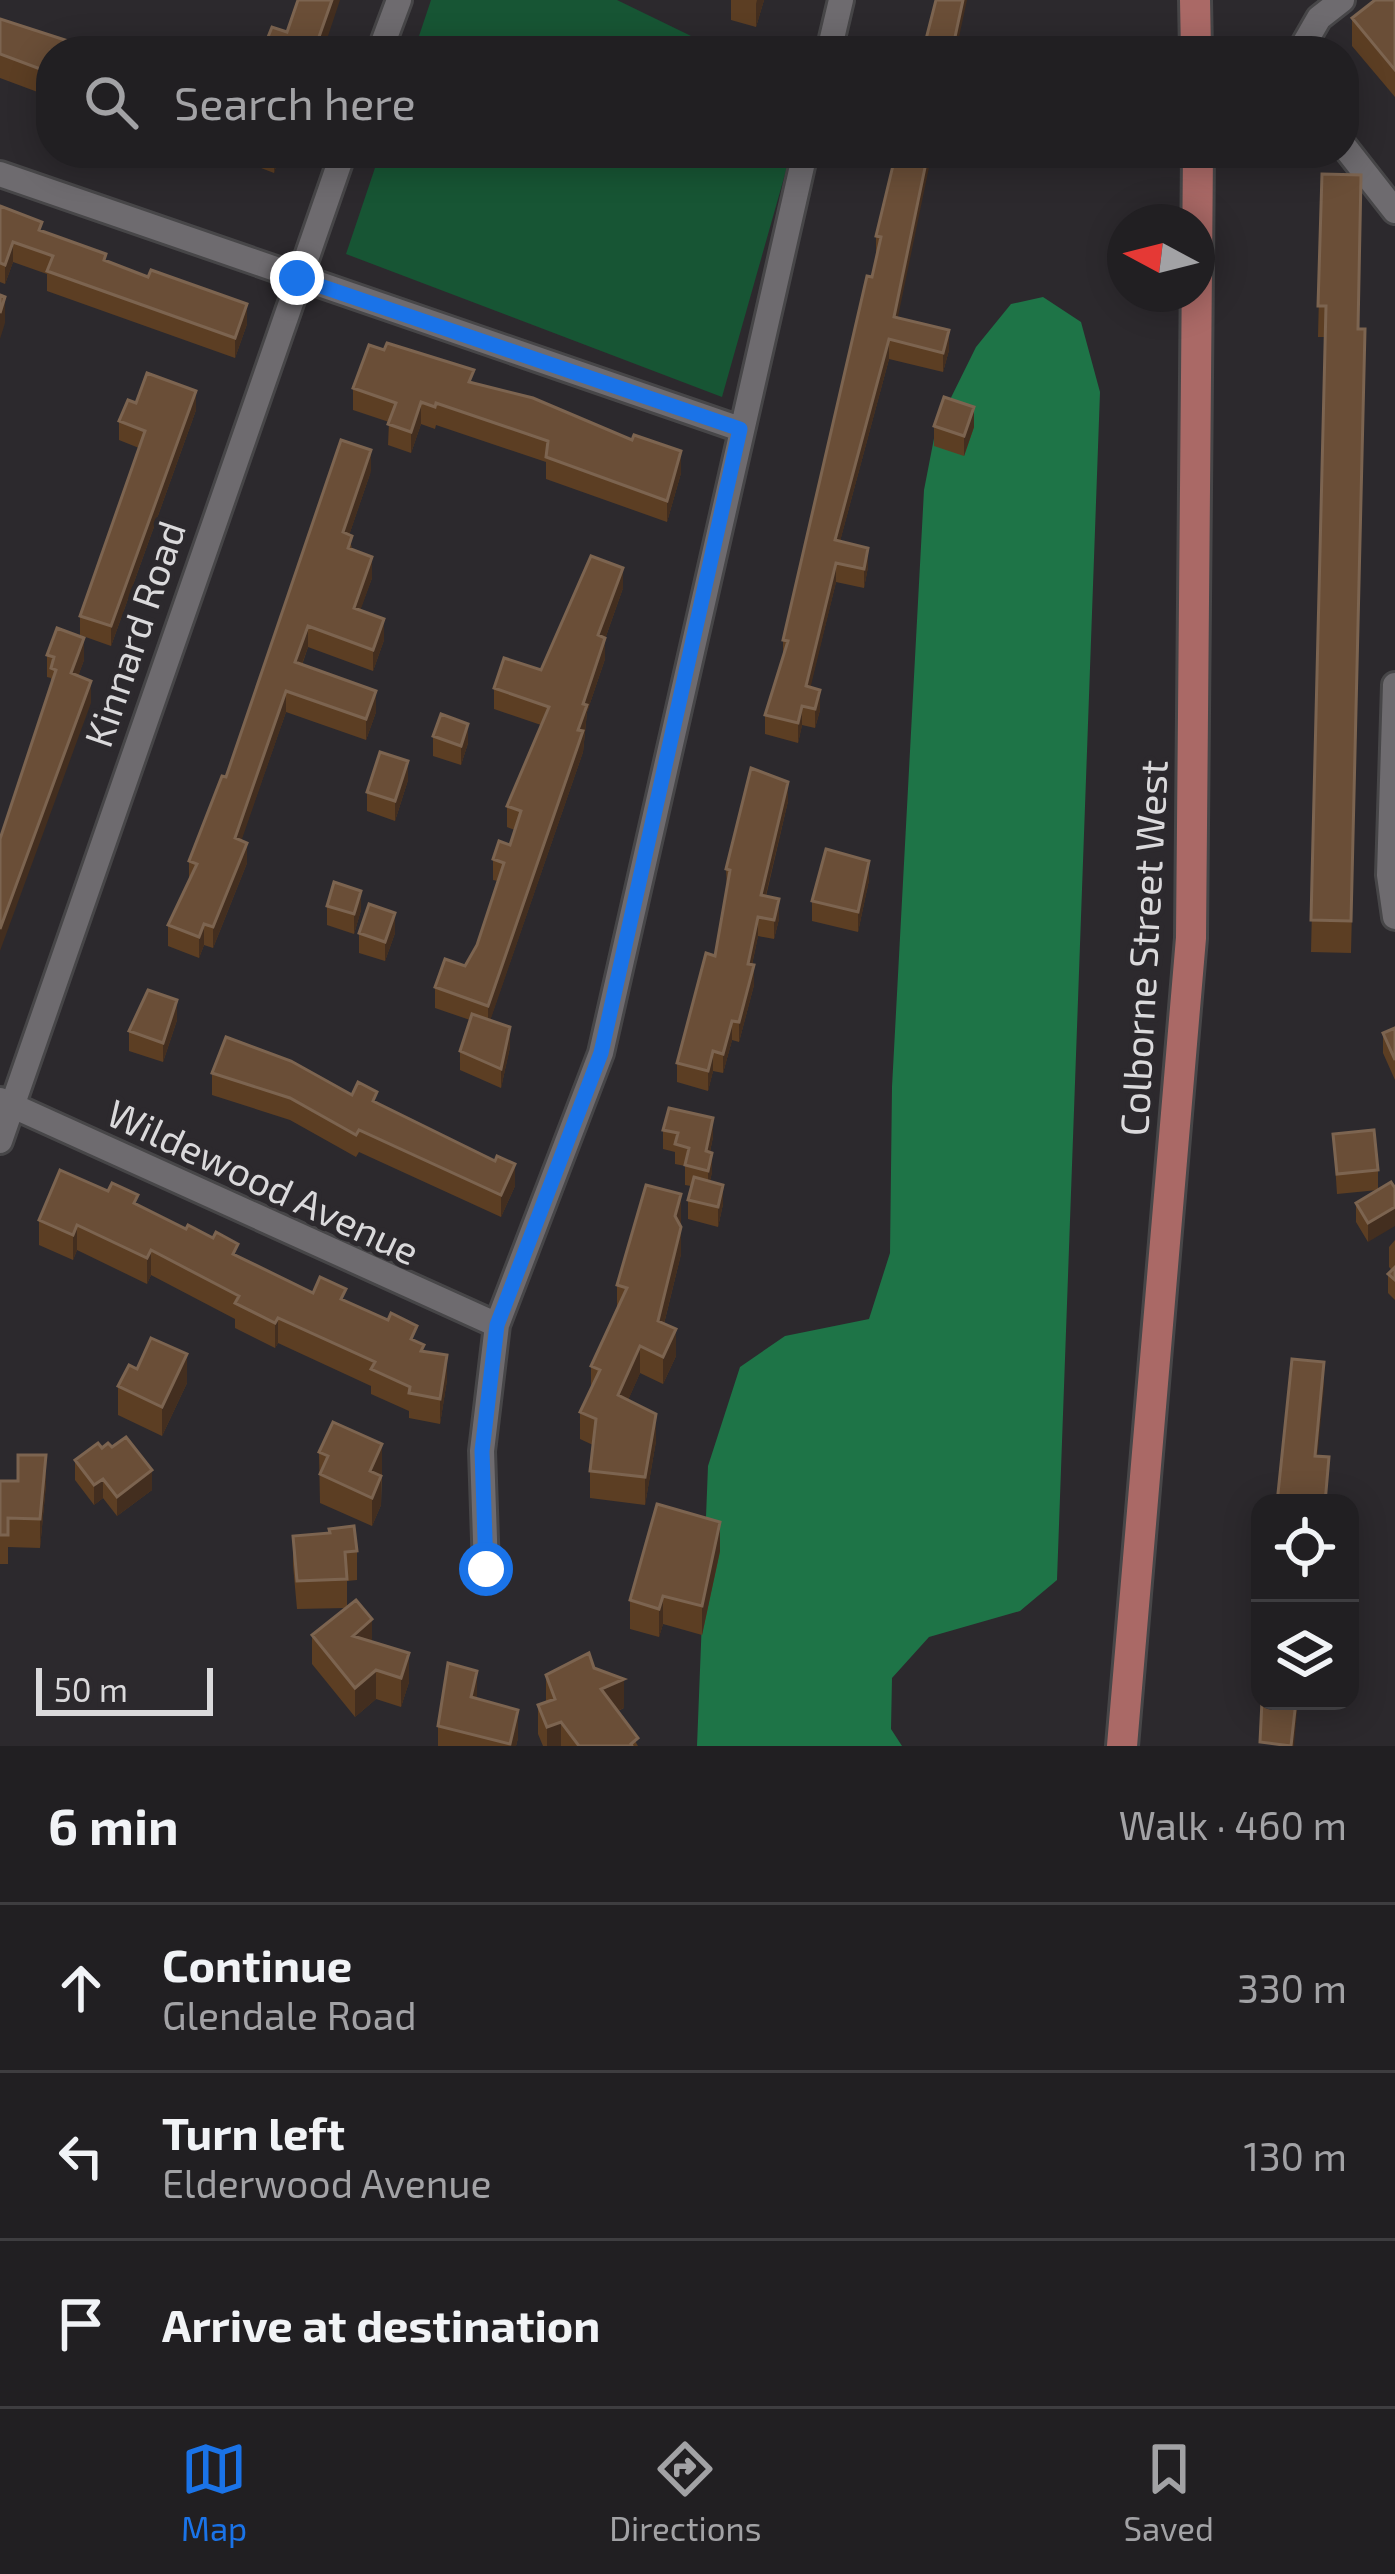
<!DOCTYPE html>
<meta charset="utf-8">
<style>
body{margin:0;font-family:"Exo 2",sans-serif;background:#29272a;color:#f1f3f6}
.controls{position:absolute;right:36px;bottom:36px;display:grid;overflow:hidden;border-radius:24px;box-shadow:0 6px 30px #0003}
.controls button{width:108px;height:108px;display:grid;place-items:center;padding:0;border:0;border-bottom:3px solid #3e3d40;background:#211f22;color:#f1f3f6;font:60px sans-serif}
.compass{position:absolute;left:1107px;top:204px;width:108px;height:108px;border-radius:50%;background:#211f22;box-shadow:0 6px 30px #0003;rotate:277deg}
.scale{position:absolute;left:36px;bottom:30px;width:177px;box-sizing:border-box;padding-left:12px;border:6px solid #dad9db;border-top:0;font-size:33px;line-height:42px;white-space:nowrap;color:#dad9db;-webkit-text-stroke:9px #2c292d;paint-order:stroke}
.stop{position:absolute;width:36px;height:36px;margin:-27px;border:9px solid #1a73e8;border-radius:50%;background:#fff}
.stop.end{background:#1a73e8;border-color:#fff;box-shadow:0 3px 12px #0008}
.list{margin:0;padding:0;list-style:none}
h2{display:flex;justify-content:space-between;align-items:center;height:156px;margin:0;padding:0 48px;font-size:51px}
h2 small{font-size:39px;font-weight:400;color:#a2a2a5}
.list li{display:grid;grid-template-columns:78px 1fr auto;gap:36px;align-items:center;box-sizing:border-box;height:168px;padding:0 48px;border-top:3px solid #3e3d40}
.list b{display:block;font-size:45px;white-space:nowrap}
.list p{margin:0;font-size:39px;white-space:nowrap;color:#a2a2a5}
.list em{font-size:39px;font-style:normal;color:#a2a2a5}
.icon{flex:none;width:66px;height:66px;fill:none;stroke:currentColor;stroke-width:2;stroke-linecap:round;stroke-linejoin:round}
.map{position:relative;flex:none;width:1395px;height:1746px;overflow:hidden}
.search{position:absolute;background:#211f22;box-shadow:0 6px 30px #0003;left:36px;right:36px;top:36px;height:132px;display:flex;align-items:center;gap:30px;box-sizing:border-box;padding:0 42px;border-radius:48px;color:#a2a2a5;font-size:45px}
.sheet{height:660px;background:#211f22}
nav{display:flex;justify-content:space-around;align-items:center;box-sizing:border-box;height:168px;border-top:3px solid #3e3d40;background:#211f22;font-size:33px;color:#a2a2a5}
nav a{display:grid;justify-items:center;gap:6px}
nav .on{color:#1a73e8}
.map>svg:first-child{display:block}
.green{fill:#175534}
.forest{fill:#1e7447}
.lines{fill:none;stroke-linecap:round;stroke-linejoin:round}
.minor-casing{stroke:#474648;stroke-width:30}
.major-casing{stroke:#474648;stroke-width:36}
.minor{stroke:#6e6b6f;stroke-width:24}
.major{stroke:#aa6966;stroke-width:30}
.wall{fill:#5c3e23}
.shaded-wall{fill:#432e1f}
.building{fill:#6a4e37;stroke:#7c6450;stroke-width:3}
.route{stroke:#1a73e8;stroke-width:15}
.labels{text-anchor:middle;stroke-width:10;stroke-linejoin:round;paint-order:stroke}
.street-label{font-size:39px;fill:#dad9db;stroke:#2c292d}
</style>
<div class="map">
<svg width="1395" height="1746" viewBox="0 0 1395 1746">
<rect width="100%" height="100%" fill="#2c292d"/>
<!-- green -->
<path class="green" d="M 431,0 L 617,0 L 722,51 L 414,51 Z
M 380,153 L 791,153 L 722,397 L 346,254 Z"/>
<!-- forest -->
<path class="forest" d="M 1043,297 L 1081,322 L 1100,392 L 1057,1580 L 1020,1611 L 929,1637 L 892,1678 L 891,1729 L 902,1746 L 697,1746 L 708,1466 L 740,1367 L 785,1336 L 869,1319 L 890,1253 L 892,1087 L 924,490 L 936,428 L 976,347 L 1011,304 Z"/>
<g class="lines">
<defs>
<path id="minor" d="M 380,51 L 399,0
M 829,51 L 841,0
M 1300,51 L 1319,18 L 1342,0
M 1344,146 L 1395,211
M 0,174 L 740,429
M 1395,685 L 1389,875 L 1395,917
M 0,1100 L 497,1325
M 0,1141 L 343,153
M 486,1569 L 482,1451 L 497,1325 L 601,1053 L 805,153"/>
<path id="major" d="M 1195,0 L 1196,51
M 1122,1746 L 1191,938 L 1198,153"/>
</defs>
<!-- minor casing -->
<use href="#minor" class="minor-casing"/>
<!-- major casing -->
<use href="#major" class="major-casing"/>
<!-- minor -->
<use href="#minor" class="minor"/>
<!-- major -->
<use href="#major" class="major"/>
</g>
<!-- wall -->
<path class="wall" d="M 731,0 L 764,0 L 756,27 L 731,20 Z
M 1395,0 L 1395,97 L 1352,46 L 1352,18 Z
M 0,19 L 51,51 L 51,97 L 0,78 Z
M 223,153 L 280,153 L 274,173 Z
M 896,153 L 898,318 L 949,350 L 943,372 L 889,359 L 840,541 L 868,567 L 864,588 L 836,582 L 810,687 L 820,710 L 815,728 L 802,725 L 798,743 L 765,734 L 765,715 L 783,657 L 783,640 L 872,277 L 876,255 L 876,236 Z
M 1322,174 L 1365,361 L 1351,953 L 1311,952 L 1325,337 L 1318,337 Z
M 0,206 L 42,231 L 247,324 L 235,358 L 47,291 L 47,274 L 13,262 L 5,284 L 0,282 Z
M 474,383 L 681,473 L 667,522 L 546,479 L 546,462 L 436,425 L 435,429 L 421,424 L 411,453 L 388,445 L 389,422 L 353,410 L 353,388 Z
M 136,403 L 196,410 L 111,646 L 80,635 L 80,616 L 139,448 L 119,440 L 119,421 Z
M 934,426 L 974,427 L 964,456 L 934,446 Z
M 371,471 L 349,535 L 352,549 L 372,578 L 360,610 L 384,640 L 373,671 L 308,647 L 302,665 L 376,712 L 366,740 L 286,712 L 241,840 L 247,863 L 213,948 L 204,945 L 199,958 L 168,946 L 168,925 L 189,880 L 189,861 Z
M 623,588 L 605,639 L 605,659 L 587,712 L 583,752 L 490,1020 L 510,1047 L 501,1088 L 460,1070 L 460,1051 L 470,1020 L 435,1008 L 435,987 L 465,966 L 477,945 L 498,881 L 493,880 L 493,859 L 510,845 L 515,830 L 507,827 L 507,806 L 541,725 L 494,709 L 494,688 L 541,670 Z
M 47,655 L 84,660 L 78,676 L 91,703 L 51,686 L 51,678 L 47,677 Z
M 433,736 L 468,743 L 461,765 L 433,756 Z
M 408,780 L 395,821 L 367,811 L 367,792 Z
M 788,801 L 766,896 L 779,919 L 774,939 L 758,936 L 752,965 L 754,985 L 739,1042 L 732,1040 L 723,1073 L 713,1071 L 708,1091 L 677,1082 L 677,1063 L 715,956 L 727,888 L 726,869 Z
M 869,880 L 858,932 L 812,921 L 812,901 Z
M 327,906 L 361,910 L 354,934 L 327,925 Z
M 359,933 L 395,933 L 385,961 L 359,953 Z
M 177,1020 L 163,1062 L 129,1051 L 129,1031 Z
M 1395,1028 L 1395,1080 L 1383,1053 L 1383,1033 Z
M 212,1073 L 352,1095 L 377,1103 L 515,1186 L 501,1217 L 359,1152 L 356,1157 L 290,1120 L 212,1095 Z
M 663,1130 L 713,1137 L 710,1152 L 712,1172 L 710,1181 L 723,1204 L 718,1227 L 688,1219 L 688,1200 L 691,1186 L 685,1185 L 685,1166 L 675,1164 L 675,1152 L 663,1149 Z
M 1333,1134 L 1378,1170 L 1378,1190 L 1337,1194 Z
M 1391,1182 L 1368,1242 L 1356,1222 L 1356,1203 Z
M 108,1191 L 313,1293 L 346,1302 L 417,1342 L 447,1380 L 440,1424 L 409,1418 L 409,1411 L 371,1394 L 371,1386 L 278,1343 L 275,1348 L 235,1328 L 235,1319 L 151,1275 L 147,1284 L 77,1250 L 73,1260 L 39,1245 L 39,1220 Z
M 681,1222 L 681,1254 L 664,1324 L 676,1356 L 663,1384 L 640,1373 L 628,1400 L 656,1441 L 645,1505 L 590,1498 L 590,1471 L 593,1445 L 580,1439 L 580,1412 L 591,1388 L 591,1366 L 617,1310 L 617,1285 Z
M 1395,1240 L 1395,1300 L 1388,1293 L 1388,1274 L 1392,1270 L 1389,1267 L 1389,1247 Z
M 137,1369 L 187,1383 L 162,1436 L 118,1415 L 118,1386 Z
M 102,1448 L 152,1490 L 117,1516 L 103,1498 L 94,1505 L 75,1480 L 75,1460 Z
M 319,1452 L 382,1473 L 381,1505 L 372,1526 L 320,1503 Z
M 0,1481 L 46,1484 L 40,1548 L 8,1547 L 8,1564 L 0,1564 Z
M 293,1536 L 357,1551 L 357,1580 L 347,1581 L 347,1607 L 372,1642 L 409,1682 L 401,1707 L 376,1699 L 355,1717 L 312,1664 L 312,1635 L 346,1608 L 297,1609 L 293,1565 Z
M 720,1551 L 702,1635 L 663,1624 L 659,1637 L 630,1629 L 630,1600 Z
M 1260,1622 L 1260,1670 L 1258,1670 Z
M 594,1668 L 624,1708 L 618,1711 L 638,1746 L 543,1746 L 538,1734 L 538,1705 L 546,1702 L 546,1675 Z
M 477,1699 L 518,1738 L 516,1746 L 438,1746 L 438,1726 Z"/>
<!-- shaded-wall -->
<path class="shaded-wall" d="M 332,0 L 340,0 L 323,51 L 314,51 Z
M 757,0 L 764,0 L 756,27 L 756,4 Z
M 963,0 L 967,0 L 956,51 L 952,51 Z
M 274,153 L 280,153 L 274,173 Z
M 928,153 L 932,153 L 894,336 L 894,317 Z
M 13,242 L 13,262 L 5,284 L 5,265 Z
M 5,297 L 5,323 L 0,339 L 0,313 Z
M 247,304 L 247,324 L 235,358 L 235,338 Z
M 949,330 L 949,350 L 943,372 L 943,353 Z
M 889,339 L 889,359 L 835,560 L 835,540 Z
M 196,391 L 196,410 L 111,646 L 111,626 Z
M 421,402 L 421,424 L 411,453 L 411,432 Z
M 974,407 L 974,427 L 964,456 L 964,436 Z
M 371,450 L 371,471 L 343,553 L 343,532 Z
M 681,451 L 681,473 L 667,522 L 667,501 Z
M 868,548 L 868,567 L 864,588 L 864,569 Z
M 372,557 L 372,578 L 354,628 L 354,608 Z
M 836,563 L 836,582 L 806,706 L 806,686 Z
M 623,568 L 623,588 L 605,639 L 605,659 L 587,712 L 583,752 L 488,1027 L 488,1006 L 578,730 L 598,635 Z
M 384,619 L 384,640 L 373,671 L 373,650 Z
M 308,626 L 308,647 L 295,683 L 295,662 Z
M 84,638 L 84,660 L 71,695 L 71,673 Z
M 91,681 L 91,703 L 0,951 L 0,929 Z
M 820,690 L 820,710 L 815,728 L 815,709 Z
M 286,691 L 286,712 L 235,859 L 235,838 Z
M 376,691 L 376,712 L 366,740 L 366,719 Z
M 802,706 L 802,725 L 798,743 L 798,723 Z
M 468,724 L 468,743 L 461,765 L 461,746 Z
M 408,761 L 408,780 L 395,821 L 395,801 Z
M 788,782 L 788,801 L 761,915 L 761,895 Z
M 247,843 L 247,863 L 213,948 L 213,927 Z
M 869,861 L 869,880 L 858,932 L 858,912 Z
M 361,891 L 361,910 L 354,934 L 354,914 Z
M 779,899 L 779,919 L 774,939 L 774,920 Z
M 395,913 L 395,933 L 385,961 L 385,942 Z
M 758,917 L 758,936 L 748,983 L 748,964 Z
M 204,924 L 204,945 L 199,958 L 199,937 Z
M 754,965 L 754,985 L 739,1042 L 739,1022 Z
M 177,1000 L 177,1020 L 163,1062 L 163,1043 Z
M 732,1021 L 732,1040 L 723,1073 L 723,1054 Z
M 510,1027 L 510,1047 L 501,1088 L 501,1069 Z
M 713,1051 L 713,1071 L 708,1091 L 708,1071 Z
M 713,1118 L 713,1137 L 706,1170 L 706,1151 Z
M 712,1153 L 712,1172 L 708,1190 L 708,1171 Z
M 515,1164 L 515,1186 L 501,1217 L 501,1195 Z
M 723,1185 L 723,1204 L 718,1227 L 718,1207 Z
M 681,1194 L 681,1222 L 675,1244 L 675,1216 Z
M 1395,1207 L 1395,1226 L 1368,1242 L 1368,1223 Z
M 77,1225 L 77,1250 L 73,1260 L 73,1235 Z
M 681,1227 L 681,1254 L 658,1348 L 658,1321 Z
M 151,1250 L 151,1275 L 147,1284 L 147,1258 Z
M 278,1318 L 278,1343 L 275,1348 L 275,1323 Z
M 676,1329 L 676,1356 L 663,1384 L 663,1357 Z
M 640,1346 L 640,1373 L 618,1423 L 618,1395 Z
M 187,1354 L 187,1383 L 162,1436 L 162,1407 Z
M 447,1355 L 447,1380 L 440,1424 L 440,1399 Z
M 1324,1362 L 1324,1387 L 1315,1481 L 1315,1456 Z
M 656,1414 L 656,1441 L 645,1505 L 645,1477 Z
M 382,1444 L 382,1473 L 370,1499 L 370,1471 Z
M 46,1455 L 46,1484 L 40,1548 L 40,1519 Z
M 152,1470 L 152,1490 L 117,1516 L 117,1497 Z
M 381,1476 L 381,1505 L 372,1526 L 372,1498 Z
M 103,1479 L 103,1498 L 94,1505 L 94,1485 Z
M 720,1522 L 720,1551 L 702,1635 L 702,1606 Z
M 663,1596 L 663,1624 L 659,1637 L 659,1609 Z
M 372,1619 L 372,1648 L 353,1636 Z
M 409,1653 L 409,1682 L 401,1707 L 401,1678 Z
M 376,1670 L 376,1699 L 355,1717 L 355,1688 Z
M 477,1671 L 477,1700 L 471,1697 Z
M 624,1679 L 624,1708 L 601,1717 L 601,1689 Z
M 1296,1701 L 1298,1701 L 1294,1746 L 1291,1746 Z
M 518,1710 L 518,1738 L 516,1746 L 510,1746 Z
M 561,1722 L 561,1746 L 547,1746 L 547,1727 Z"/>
<!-- building -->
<path class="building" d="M 298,0 L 332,0 L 314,51 L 275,51 L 264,47 L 272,27 L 287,32 Z
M 936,0 L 963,0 L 952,51 L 923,51 Z
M 1375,0 L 1395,0 L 1395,70 L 1352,18 Z
M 0,19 L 99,51 L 51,51 L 51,73 L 0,54 Z
M 896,153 L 928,153 L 894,317 L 949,330 L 943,353 L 889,339 L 835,540 L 868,548 L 864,569 L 836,563 L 806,686 L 820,690 L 815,709 L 802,706 L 798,723 L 765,715 L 788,641 L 783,640 L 867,276 L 872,277 L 881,237 L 876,236 Z
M 1322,174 L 1361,175 L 1358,329 L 1365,329 L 1351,921 L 1311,920 L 1326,306 L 1318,306 Z
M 0,206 L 42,222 L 39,230 L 106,254 L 104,260 L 148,277 L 151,270 L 247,304 L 235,338 L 47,271 L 53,256 L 13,242 L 5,265 L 0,263 Z
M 0,295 L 5,297 L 0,313 Z
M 387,343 L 474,370 L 469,382 L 533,398 L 632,440 L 634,435 L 681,451 L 667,501 L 546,457 L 548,441 L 436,403 L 435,407 L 421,402 L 411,432 L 388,424 L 396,403 L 353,388 L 369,345 L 384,350 Z
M 147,373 L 196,391 L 111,626 L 80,616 L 145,431 L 119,421 L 128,400 L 136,403 Z
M 944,397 L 974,407 L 964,436 L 934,426 Z
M 341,440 L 371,450 L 343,532 L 352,536 L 348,548 L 372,557 L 354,608 L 384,619 L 373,650 L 308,626 L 295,662 L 376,691 L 366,719 L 286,691 L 235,838 L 247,843 L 213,927 L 204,924 L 199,937 L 168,925 L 197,864 L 189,861 L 222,776 L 226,777 Z
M 591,556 L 623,568 L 598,635 L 605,638 L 583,704 L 587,705 L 578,730 L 583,731 L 488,1006 L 435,987 L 445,959 L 465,966 L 477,945 L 504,863 L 493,859 L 499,841 L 510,845 L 521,811 L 507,806 L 549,707 L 494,688 L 504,658 L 541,670 Z
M 57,628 L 84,638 L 71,673 L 91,681 L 0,929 L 0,839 L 56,670 L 51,668 L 54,657 L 47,655 Z
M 441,714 L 468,724 L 461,746 L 433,736 Z
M 380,752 L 408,761 L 395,801 L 367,792 Z
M 751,768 L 788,782 L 761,895 L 779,899 L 774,920 L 758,917 L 748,964 L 754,965 L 739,1022 L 732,1021 L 723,1054 L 713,1051 L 708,1071 L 677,1063 L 706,953 L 715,956 L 730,870 L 726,869 Z
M 826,849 L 869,861 L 858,912 L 812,901 Z
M 334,882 L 361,891 L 354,914 L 327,906 Z
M 369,904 L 395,913 L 385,942 L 359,933 Z
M 148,990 L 177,1000 L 163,1043 L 129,1031 Z
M 472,1014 L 510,1027 L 501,1069 L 460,1051 Z
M 1395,1028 L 1395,1060 L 1383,1033 Z
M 226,1037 L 291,1061 L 352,1095 L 358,1082 L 377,1092 L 373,1101 L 495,1161 L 497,1156 L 515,1164 L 501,1195 L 359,1130 L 356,1135 L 290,1098 L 212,1073 Z
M 669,1108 L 713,1118 L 706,1151 L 712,1153 L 708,1171 L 685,1165 L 689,1148 L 675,1144 L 678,1133 L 663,1130 Z
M 1374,1130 L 1378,1170 L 1337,1174 L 1333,1134 Z
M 60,1170 L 108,1191 L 112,1183 L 138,1195 L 134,1203 L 186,1229 L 188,1225 L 213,1238 L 216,1232 L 238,1244 L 233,1254 L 313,1293 L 320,1277 L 346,1289 L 341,1299 L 388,1320 L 391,1313 L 417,1326 L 411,1339 L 424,1345 L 421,1351 L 447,1355 L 440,1399 L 409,1393 L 410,1387 L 371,1369 L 375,1362 L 278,1318 L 275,1323 L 235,1303 L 239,1296 L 151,1250 L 147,1258 L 77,1225 L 73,1235 L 39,1220 Z
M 694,1177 L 723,1185 L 718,1207 L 688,1200 Z
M 1391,1182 L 1395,1188 L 1395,1207 L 1368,1223 L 1356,1203 Z
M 646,1185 L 681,1194 L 675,1216 L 681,1227 L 658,1321 L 676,1329 L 663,1357 L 640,1346 L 618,1395 L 656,1414 L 645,1477 L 590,1471 L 596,1419 L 580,1412 L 600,1370 L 591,1366 L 627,1288 L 617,1285 Z
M 1395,1267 L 1395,1280 L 1388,1274 Z
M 151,1338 L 187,1354 L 162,1407 L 118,1386 L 129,1365 L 137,1369 Z
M 1292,1359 L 1324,1362 L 1315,1456 L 1329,1457 L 1325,1503 L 1277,1503 Z
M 333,1422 L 382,1444 L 370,1471 L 381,1476 L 372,1498 L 320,1474 L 328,1456 L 319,1452 Z
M 126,1437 L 152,1470 L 117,1497 L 103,1479 L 94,1485 L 75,1460 L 98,1443 L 102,1448 L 108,1443 L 112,1447 Z
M 18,1455 L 46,1455 L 40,1519 L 8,1518 L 8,1535 L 0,1535 L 0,1481 L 18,1481 Z
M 657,1504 L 720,1522 L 702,1606 L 663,1596 L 659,1609 L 630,1600 Z
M 354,1526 L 357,1551 L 345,1552 L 347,1579 L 297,1581 L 293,1536 L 330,1533 L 329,1529 Z
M 356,1600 L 372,1619 L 353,1636 L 409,1653 L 401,1678 L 376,1670 L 355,1688 L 312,1635 Z
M 589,1653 L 594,1668 L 624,1679 L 601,1689 L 638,1738 L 631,1744 L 632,1746 L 579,1746 L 561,1722 L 547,1727 L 538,1705 L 555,1699 L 546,1675 Z
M 448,1663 L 477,1671 L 471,1697 L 518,1710 L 510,1744 L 438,1726 Z
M 1262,1701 L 1296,1701 L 1291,1746 L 1260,1742 Z"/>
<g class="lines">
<!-- route -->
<path class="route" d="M 297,278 L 740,429 L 601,1053 L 497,1325 L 482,1451 L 486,1569"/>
</g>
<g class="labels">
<!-- street labels -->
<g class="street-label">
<text transform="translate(135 634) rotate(-71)" y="14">Kinnard Road</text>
<text transform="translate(1144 948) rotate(-87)" y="14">Colborne Street West</text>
<text transform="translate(263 1182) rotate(25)" y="14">Wildewood Avenue</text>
</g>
</g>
</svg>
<div class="controls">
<button><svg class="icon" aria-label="locate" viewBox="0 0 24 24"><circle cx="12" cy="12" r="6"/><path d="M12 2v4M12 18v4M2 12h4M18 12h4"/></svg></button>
<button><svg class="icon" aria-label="layers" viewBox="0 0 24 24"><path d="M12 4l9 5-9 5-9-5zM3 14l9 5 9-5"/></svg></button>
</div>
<svg class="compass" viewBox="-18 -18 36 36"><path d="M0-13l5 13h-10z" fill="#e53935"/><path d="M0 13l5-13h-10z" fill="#a2a2a5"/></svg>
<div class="scale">50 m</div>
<div class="stop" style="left:486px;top:1569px"></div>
<div class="stop end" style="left:297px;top:278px"></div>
<div class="search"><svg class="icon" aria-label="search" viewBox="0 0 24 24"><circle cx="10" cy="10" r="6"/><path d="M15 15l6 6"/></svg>Search here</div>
</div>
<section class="sheet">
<h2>6 min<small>Walk · 460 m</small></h2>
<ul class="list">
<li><svg class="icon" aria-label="ahead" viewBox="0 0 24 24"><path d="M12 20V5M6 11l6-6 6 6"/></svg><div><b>Continue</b><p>Glendale Road</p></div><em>330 m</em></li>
<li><svg class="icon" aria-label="left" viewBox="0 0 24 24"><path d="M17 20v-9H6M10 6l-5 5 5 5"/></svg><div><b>Turn left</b><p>Elderwood Avenue</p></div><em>130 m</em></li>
<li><svg class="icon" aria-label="arrive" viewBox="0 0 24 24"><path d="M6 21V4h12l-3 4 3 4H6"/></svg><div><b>Arrive at destination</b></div></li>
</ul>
</section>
<nav>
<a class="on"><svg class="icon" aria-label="map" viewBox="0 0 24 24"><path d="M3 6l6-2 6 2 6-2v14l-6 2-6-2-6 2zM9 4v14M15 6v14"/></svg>Map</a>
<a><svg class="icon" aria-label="directions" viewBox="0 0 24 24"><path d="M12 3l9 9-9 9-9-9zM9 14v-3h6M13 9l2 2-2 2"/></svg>Directions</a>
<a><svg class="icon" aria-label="saved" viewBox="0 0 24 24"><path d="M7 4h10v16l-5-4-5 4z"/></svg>Saved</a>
</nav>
